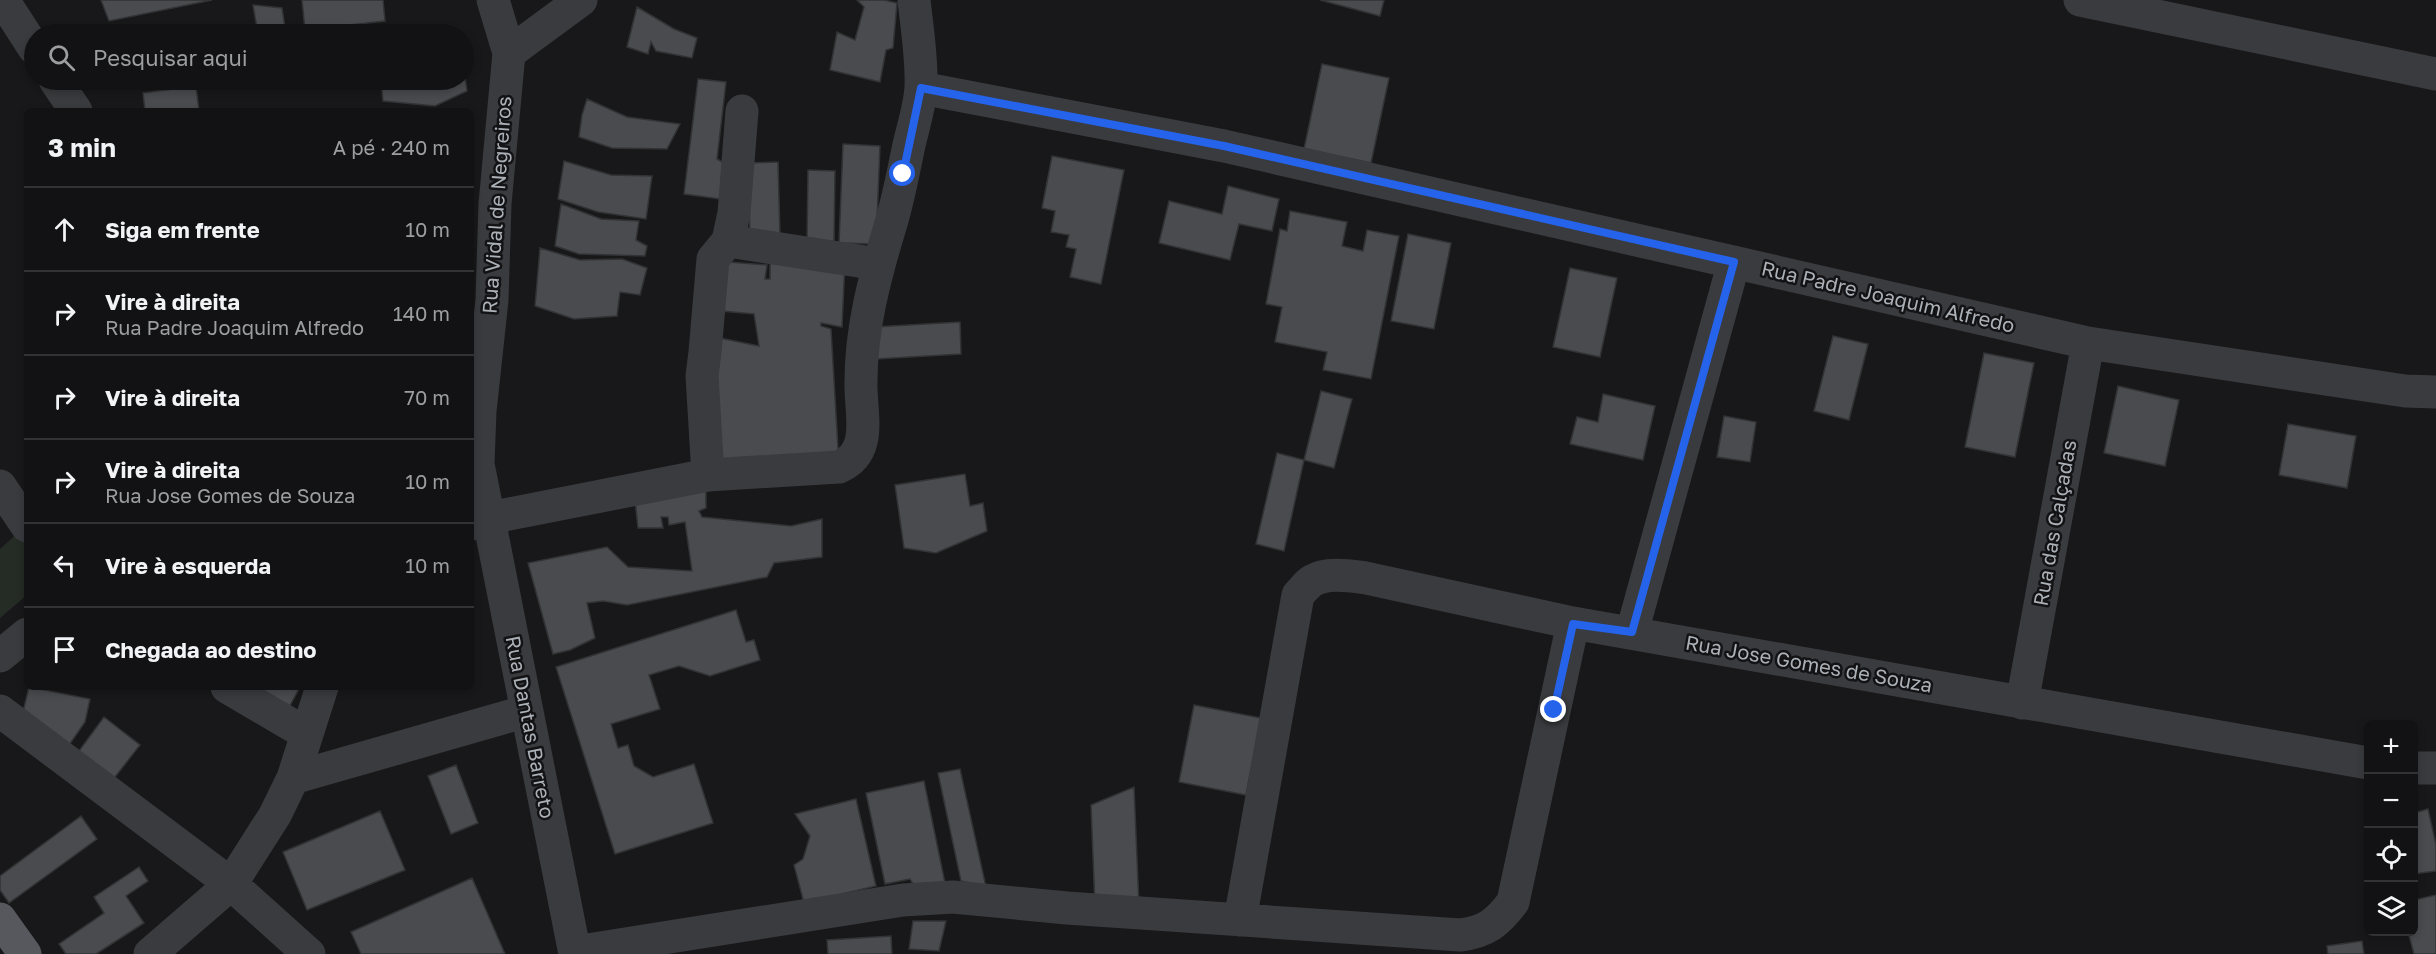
<!DOCTYPE html>
<html lang="pt">
<meta charset="utf-8">
<style>
body{margin:0;font-family:"Golos Text",sans-serif;background:#1f2022;color:#f1f3f6}
.controls{position:absolute;right:18px;bottom:18px;display:grid;overflow:hidden;border-radius:9px;box-shadow:0 3px 9px #0003}
.controls button{width:54px;height:54px;display:grid;place-items:center;padding:0;border:0;border-bottom:2px solid #313234;background:#121214;color:#f1f3f6;font:30px sans-serif}
.stop{position:absolute;width:18px;height:18px;margin:-14px;border:4px solid #2563eb;border-radius:50%;background:#fff}
.stop.end{background:#2563eb;border-color:#fff;box-shadow:0 2px 6px #0008}
.list{margin:0;padding:0;list-style:none}
h2{display:flex;justify-content:space-between;align-items:center;height:78px;margin:0;padding:0 24px;font-size:26px}
h2 small{font-size:20px;font-weight:400;color:#9c9ea0}
.list li{display:grid;grid-template-columns:39px 1fr auto;gap:18px;align-items:center;box-sizing:border-box;height:84px;padding:0 24px;border-top:2px solid #313234}
.list b{display:block;font-size:22px;white-space:nowrap}
.list p{margin:0;font-size:20px;white-space:nowrap;color:#9c9ea0}
.list em{font-size:20px;font-style:normal;color:#9c9ea0}
.icon{flex:none;width:33px;height:33px;fill:none;stroke:currentColor;stroke-width:2;stroke-linecap:round;stroke-linejoin:round}
.map{position:relative;flex:none;width:2436px;height:954px;overflow:hidden}
.search{position:absolute;background:#121214;box-shadow:0 3px 9px #0003;left:24px;top:24px;width:450px;height:66px;display:flex;align-items:center;gap:15px;box-sizing:border-box;padding:0 21px;border-radius:33px;color:#9c9ea0;font-size:22px}
.panel{position:absolute;background:#121214;box-shadow:0 3px 9px #0003;left:24px;top:108px;width:450px;height:582px;border-radius:9px}
.map>svg:first-child{display:block}
.green{fill:#252b25}
.building{fill:#4a4b4f;stroke:#323335;stroke-width:1.5}
.lines{fill:none;stroke-linecap:round;stroke-linejoin:round}
.minor{stroke:#3a3b3e;stroke-width:33}
.major{stroke:#56585d;stroke-width:33}
.route{stroke:#2563eb;stroke-width:8}
.labels{text-anchor:middle;stroke-width:5;stroke-linejoin:round;paint-order:stroke}
.street-label{font-size:20px;fill:#acb1b8;stroke:#131315}
</style>
<div class="map">
<svg width="2436" height="954" viewBox="0 0 2436 954">
<rect width="100%" height="100%" fill="#18181a"/>
<!-- green -->
<path class="green" d="M 20,531 L 27,540 L 27,595 L 0,618 L 0,549 Z"/>
<!-- building -->
<path class="building" d="M 101,0 L 212,0 L 109,21 Z
M 302,0 L 383,0 L 385,21 L 305,30 Z
M 857,0 L 884,0 L 897,3 L 893,48 L 886,50 L 880,82 L 830,70 L 837,32 L 855,40 L 864,7 Z
M 1320,0 L 1384,0 L 1380,16 Z
M 253,5 L 282,8 L 286,34 L 258,34 Z
M 637,7 L 674,29 L 697,38 L 692,58 L 656,51 L 651,42 L 648,54 L 627,47 Z
M 1322,64 L 1389,78 L 1371,163 L 1304,149 Z
M 464,69 L 467,91 L 435,106 L 383,101 L 381,80 L 464,80 Z
M 698,79 L 726,82 L 717,159 L 724,163 L 720,199 L 684,194 Z
M 134,80 L 195,80 L 134,87 Z
M 196,86 L 199,111 L 145,111 L 143,93 Z
M 587,99 L 627,117 L 680,124 L 667,149 L 612,148 L 579,137 L 582,115 Z
M 843,144 L 880,146 L 876,244 L 839,243 Z
M 1052,156 L 1124,170 L 1101,284 L 1070,277 L 1076,249 L 1066,247 L 1069,235 L 1051,232 L 1055,211 L 1042,208 Z
M 564,161 L 611,175 L 652,176 L 646,219 L 598,212 L 558,199 Z
M 778,162 L 780,235 L 750,236 L 748,163 Z
M 808,170 L 835,171 L 834,241 L 807,241 Z
M 1228,186 L 1279,199 L 1272,231 L 1239,224 L 1230,260 L 1159,243 L 1169,201 L 1222,214 Z
M 561,204 L 601,219 L 639,221 L 636,240 L 647,246 L 645,256 L 579,254 L 555,246 Z
M 1290,211 L 1347,222 L 1342,246 L 1363,251 L 1367,230 L 1399,236 L 1371,379 L 1323,370 L 1327,352 L 1275,342 L 1282,307 L 1266,304 L 1280,229 L 1287,231 Z
M 1408,234 L 1451,243 L 1434,329 L 1391,321 Z
M 540,248 L 580,260 L 622,259 L 647,268 L 640,295 L 620,292 L 617,316 L 574,319 L 535,306 Z
M 770,255 L 845,260 L 842,327 L 821,323 L 821,326 L 831,329 L 839,465 L 709,471 L 710,336 L 759,346 L 754,314 L 710,310 L 715,261 L 767,265 L 765,279 L 770,279 Z
M 1570,268 L 1617,278 L 1600,357 L 1553,347 Z
M 960,322 L 961,354 L 876,359 L 874,327 Z
M 1833,336 L 1868,344 L 1849,420 L 1814,411 Z
M 1984,353 L 2034,363 L 2015,457 L 1965,447 Z
M 2118,386 L 2179,400 L 2165,466 L 2104,453 Z
M 1321,391 L 1352,399 L 1334,468 L 1304,460 Z
M 1603,394 L 1655,406 L 1643,460 L 1570,444 L 1577,417 L 1598,422 Z
M 1724,416 L 1756,422 L 1750,462 L 1717,457 Z
M 2288,424 L 2356,436 L 2347,488 L 2279,475 Z
M 1277,453 L 1304,460 L 1284,551 L 1256,544 Z
M 965,474 L 970,506 L 983,503 L 987,531 L 936,553 L 904,548 L 895,485 Z
M 706,491 L 706,508 L 699,511 L 702,517 L 791,526 L 822,519 L 822,557 L 774,563 L 767,577 L 627,605 L 603,601 L 587,603 L 595,638 L 570,650 L 553,654 L 528,563 L 607,547 L 628,567 L 692,571 L 685,522 L 669,525 L 668,517 L 661,517 L 663,528 L 638,528 L 635,500 Z
M 736,610 L 746,642 L 754,640 L 760,660 L 710,676 L 679,666 L 649,675 L 660,709 L 611,724 L 618,748 L 628,745 L 634,766 L 653,777 L 694,764 L 713,823 L 615,854 L 556,667 Z
M 29,687 L 90,699 L 85,722 L 67,748 L 22,716 Z
M 246,687 L 300,687 L 287,711 Z
M 1194,705 L 1261,718 L 1246,795 L 1179,782 Z
M 104,717 L 140,745 L 108,786 L 73,759 Z
M 456,765 L 478,823 L 451,834 L 428,776 Z
M 960,769 L 986,887 L 961,881 L 938,773 Z
M 924,781 L 945,883 L 916,889 L 910,879 L 885,884 L 866,793 Z
M 1134,787 L 1139,906 L 1095,908 L 1091,805 Z
M 856,799 L 876,886 L 804,903 L 794,865 L 803,859 L 810,836 L 795,814 Z
M 2428,809 L 2436,845 L 2436,871 L 2414,874 L 2414,813 Z
M 380,811 L 405,870 L 307,910 L 283,852 Z
M 81,816 L 97,839 L 9,903 L 0,890 L 0,876 Z
M 139,867 L 148,881 L 126,896 L 144,923 L 96,954 L 66,954 L 59,944 L 104,913 L 94,897 Z
M 472,878 L 505,954 L 361,954 L 351,932 Z
M 2436,895 L 2436,954 L 2414,954 L 2408,932 L 2414,932 L 2414,900 Z
M 913,921 L 946,921 L 939,951 L 909,949 Z
M 891,936 L 892,954 L 828,954 L 827,940 Z
M 2362,941 L 2364,954 L 2328,954 L 2327,946 Z"/>
<g class="lines">
<!-- minor -->
<path class="minor" d="M 3,0 L 34,48
M 493,0 L 509,53 L 495,204 L 492,300 L 480,411 L 478,464 L 575,954
M 2080,0 L 2436,74
M 509,53 L 581,0
M 55,80 L 76,111
M 921,88 L 1224,146 L 2088,343 L 2405,391 L 2436,392
M 728,241 L 878,264
M 708,475 L 839,467 C 874,452 860,413 861,382 C 861,329 874,280 889,230 C 898,202 903,173 909,145 C 913,127 920,106 921,87 C 922,58 917,28 914,0
M 0,486 L 27,526
M 471,524 L 489,518 L 708,475 L 702,376 L 705,352 L 713,259 L 728,241 L 734,213 L 742,111
M 1632,632 L 1734,262
M 0,656 L 27,634
M 227,687 L 307,734
M 2022,703 L 2088,343
M 0,711 L 231,884 L 309,954
M 2414,768 L 2436,768
M 293,778 L 527,711
M 1240,920 L 1298,595 C 1302,591 1307,584 1312,581 C 1327,572 1350,576 1366,578 L 1573,623 L 2368,763
M 575,952 L 903,900 L 953,897 L 1067,908 L 1460,935 C 1486,932 1497,923 1513,902 L 1573,623
M 150,954 L 231,884 L 275,815 L 293,778 L 322,687"/>
<!-- major -->
<path class="major" d="M 0,919 L 25,954"/>
</g>
<g class="lines">
<!-- route -->
<path class="route" d="M 903,174 L 921,88 L 1224,146 L 1734,262 L 1632,632 L 1573,624 L 1554,710"/>
</g>
<g class="labels">
<!-- street labels -->
<g class="street-label">
<text transform="translate(497 205) rotate(-86)" y="7">Rua Vidal de Negreiros</text>
<text transform="translate(1888 297) rotate(13)" y="7">Rua Padre Joaquim Alfredo</text>
<text transform="translate(2055 523) rotate(-80)" y="7">Rua das Calçadas</text>
<text transform="translate(1809 664) rotate(10)" y="7">Rua Jose Gomes de Souza</text>
<text transform="translate(530 727) rotate(79)" y="7">Rua Dantas Barreto</text>
</g>
</g>
</svg>
<div class="controls">
<button>+</button>
<button>−</button>
<button><svg class="icon" aria-label="locate" viewBox="0 0 24 24"><circle cx="12" cy="12" r="6"/><path d="M12 2v4M12 18v4M2 12h4M18 12h4"/></svg></button>
<button><svg class="icon" aria-label="layers" viewBox="0 0 24 24"><path d="M12 4l9 5-9 5-9-5zM3 14l9 5 9-5"/></svg></button>
</div>
<div class="stop" style="left:903px;top:174px"></div>
<div class="stop end" style="left:1554px;top:710px"></div>
<div class="search"><svg class="icon" aria-label="search" viewBox="0 0 24 24"><circle cx="10" cy="10" r="6"/><path d="M15 15l6 6"/></svg>Pesquisar aqui</div>
<section class="panel">
<h2>3 min<small>A pé · 240 m</small></h2>
<ul class="list">
<li><svg class="icon" aria-label="ahead" viewBox="0 0 24 24"><path d="M12 20V5M6 11l6-6 6 6"/></svg><div><b>Siga em frente</b></div><em>10 m</em></li>
<li><svg class="icon" aria-label="right" viewBox="0 0 24 24"><path d="M7 20v-9h11M14 6l5 5-5 5"/></svg><div><b>Vire à direita</b><p>Rua Padre Joaquim Alfredo</p></div><em>140 m</em></li>
<li><svg class="icon" aria-label="right" viewBox="0 0 24 24"><path d="M7 20v-9h11M14 6l5 5-5 5"/></svg><div><b>Vire à direita</b></div><em>70 m</em></li>
<li><svg class="icon" aria-label="right" viewBox="0 0 24 24"><path d="M7 20v-9h11M14 6l5 5-5 5"/></svg><div><b>Vire à direita</b><p>Rua Jose Gomes de Souza</p></div><em>10 m</em></li>
<li><svg class="icon" aria-label="left" viewBox="0 0 24 24"><path d="M17 20v-9H6M10 6l-5 5 5 5"/></svg><div><b>Vire à esquerda</b></div><em>10 m</em></li>
<li><svg class="icon" aria-label="arrive" viewBox="0 0 24 24"><path d="M6 21V4h12l-3 4 3 4H6"/></svg><div><b>Chegada ao destino</b></div></li>
</ul>
</section>
</div>
